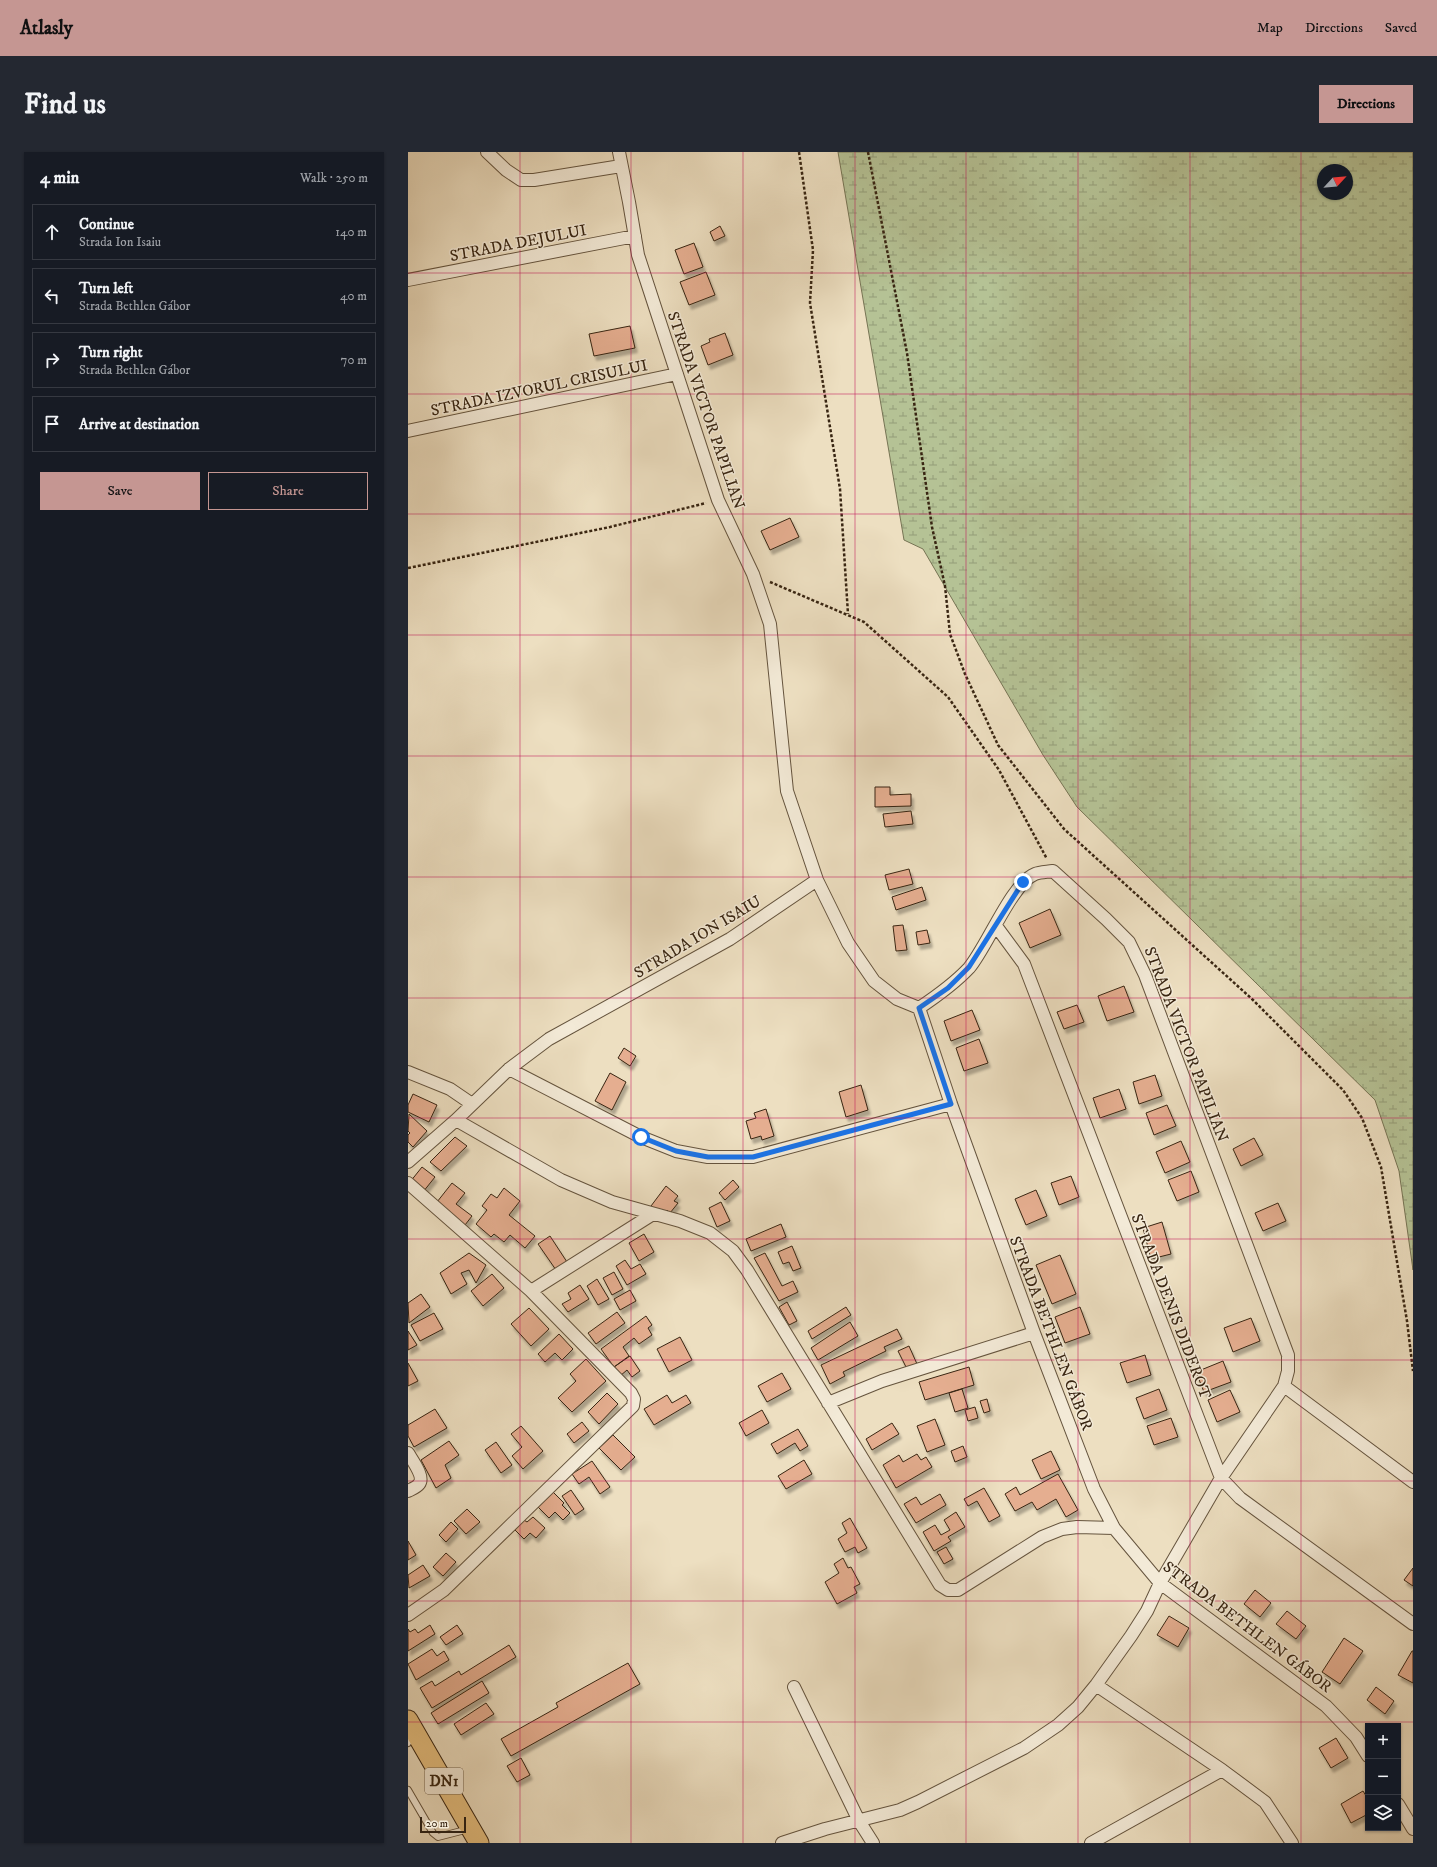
<!DOCTYPE html>
<meta charset="utf-8">
<style>
body{margin:0;font-family:"IM FELL DW Pica",serif;background:#242831;color:#f1f3f6}
.controls{position:absolute;right:12px;bottom:12px;display:grid;overflow:hidden;border-radius:0px;box-shadow:0 1px 3px #0004}
.controls button{width:36px;height:36px;display:grid;place-items:center;padding:0;border:0;border-bottom:1px solid #363941;background:#171b24;color:#f1f3f6;font:20px sans-serif}
.compass{position:absolute;left:909px;top:12px;width:36px;height:36px;border-radius:50%;background:#171b24;box-shadow:0 1px 3px #0004;rotate:64deg}
.scale{position:absolute;left:12px;bottom:10px;width:46px;box-sizing:border-box;padding-left:4px;border:2px solid #382512;border-top:0;font-size:11px;line-height:14px;white-space:nowrap;color:#382512;-webkit-text-stroke:3px #f3ead7;paint-order:stroke}
.stop{position:absolute;width:12px;height:12px;margin:-9px;border:3px solid #1a73e8;border-radius:50%;background:#fff}
.stop.end{background:#1a73e8;border-color:#fff;box-shadow:0 1px 4px #0008}
.list{margin:0;padding:0;list-style:none}
h2{display:flex;justify-content:space-between;align-items:center;height:52px;margin:0;padding:0 16px;font-size:17px}
h2 small{font-size:13px;font-weight:400;color:#9ea1a6}
.list li{display:grid;grid-template-columns:26px 1fr auto;gap:12px;align-items:center;box-sizing:border-box;height:56px;margin:0 8px 8px;padding:0 8px;border:1px solid #363941;border-radius:0px}
.list b{display:block;font-size:15px;white-space:nowrap}
.list p{margin:0;font-size:13px;white-space:nowrap;color:#9ea1a6}
.list em{font-size:13px;font-style:normal;color:#9ea1a6}
.actions{display:flex;gap:8px;padding:12px 16px}
.actions a{flex:1;padding:9px 0;border:1px solid #c59692;border-radius:0px;text-align:center;font-size:14px;color:#c59692}
.actions .main{background:#c59692;color:#111}
.icon{flex:none;width:22px;height:22px;fill:none;stroke:currentColor;stroke-width:2;stroke-linecap:round;stroke-linejoin:round}
.map{position:relative;flex:none;width:1005px;height:1691px;overflow:hidden;border-radius:0px}
header{display:flex;align-items:center;gap:24px;box-sizing:border-box;height:56px;padding:0 20px;background:#c59692;color:#111}
header strong{font-size:19px}
nav{display:flex;gap:22px;margin-inline-start:auto;font-size:14px}
.intro{display:flex;align-items:center;justify-content:space-between;box-sizing:border-box;height:96px;padding:0 24px}
h1{margin:0;font-size:28px}
.button{padding:10px 18px;border-radius:0px;background:#c59692;color:#111;font-size:14px;font-weight:700}
main{display:flex;gap:24px;padding:0 24px}
aside{flex:1;background:#171b24;border-radius:0px;box-shadow:0 1px 3px #0004}
.map>svg:first-child{display:block}
.wetland{fill:url(#wetland-marsh);stroke:#767454;fill-rule:evenodd}
.building{fill:#e5ae90;stroke:#382512;filter:url(#shadow)}
.lines{fill:none;stroke-linecap:round;stroke-linejoin:round}
.service-casing{stroke:#65543e;stroke-width:8}
.minor-casing{stroke:#65543e;stroke-width:14}
.primary-casing{stroke:#382512;stroke-width:21}
.path{stroke:#382512;stroke-width:2.5;stroke-dasharray:3 2;stroke-linecap:butt}
.service{stroke:#f3ead7;stroke-width:6}
.minor{stroke:#f3ead7;stroke-width:12}
.primary{stroke:#e6c080;stroke-width:19}
.route{stroke:#1a73e8;stroke-width:5}
.grid{fill:none;stroke:#c2185b;stroke-width:1;stroke-opacity:0.55}
.labels{text-anchor:middle;stroke-width:3;stroke-linejoin:round;paint-order:stroke}
.shield{fill:#f3ead7;stroke:#70604d;stroke-width:1}
.shield-label{font-size:15px;font-weight:bold;fill:#382512}
.street-label{font-size:16px;fill:#382512;stroke:#f3ead7}
</style>
<header>
<strong>Atlasly</strong>
<nav><a>Map</a><a>Directions</a><a>Saved</a></nav>
</header>
<div class="intro"><h1>Find us</h1><a class="button">Directions</a></div>
<main>
<aside>
<h2>4 min<small>Walk · 250 m</small></h2>
<ul class="list">
<li><svg class="icon" aria-label="ahead" viewBox="0 0 24 24"><path d="M12 20V5M6 11l6-6 6 6"/></svg><div><b>Continue</b><p>Strada Ion Isaiu</p></div><em>140 m</em></li>
<li><svg class="icon" aria-label="left" viewBox="0 0 24 24"><path d="M17 20v-9H6M10 6l-5 5 5 5"/></svg><div><b>Turn left</b><p>Strada Bethlen Gábor</p></div><em>40 m</em></li>
<li><svg class="icon" aria-label="right" viewBox="0 0 24 24"><path d="M7 20v-9h11M14 6l5 5-5 5"/></svg><div><b>Turn right</b><p>Strada Bethlen Gábor</p></div><em>70 m</em></li>
<li><svg class="icon" aria-label="arrive" viewBox="0 0 24 24"><path d="M6 21V4h12l-3 4 3 4H6"/></svg><div><b>Arrive at destination</b></div></li>
</ul>
<div class="actions"><a class="main">Save</a><a>Share</a></div>
</aside>
<div class="map">
<svg width="1005" height="1691" viewBox="0 0 1005 1691">
<defs>
<pattern id="wetland-marsh" width="20" height="14" patternUnits="userSpaceOnUse"><rect width="20" height="14" fill="#b5c295"/><path d="M1 5h8M5 5V1M11 12h8M15 12V8" fill="none" stroke="#949d78"/></pattern>
<filter id="shadow"><feDropShadow dx="2.5" dy="4.5" stdDeviation="1" flood-color="#0004"/></filter>
</defs>
<rect width="100%" height="100%" fill="#eddfc1"/>
<filter id="stains"><feTurbulence type="fractalNoise" baseFrequency=".005" numOctaves="4"/><feColorMatrix values="0 0 0 0 .2 0 0 0 0 .09 0 0 0 0 .02 0 0 0 .5 -.17"/></filter>
<radialGradient id="worn" r=".72"><stop offset=".6" stop-color="#630" stop-opacity="0"/><stop offset="1" stop-color="#630" stop-opacity=".3"/></radialGradient>
<!-- wetland -->
<path class="wetland" d="M 430,0 L 1005,0 L 1005,1118 L 991,1019 L 967,948 L 669,655 L 635,603 L 515,397 L 496,388 ZM 915,18 L 939,18 L 939,42 L 915,42 Z"/>
<!-- building -->
<path class="building" d="M 312,74 L 317,84 L 306,89 L 302,80 Z
M 286,91 L 295,115 L 276,122 L 267,98 Z
M 298,120 L 307,143 L 281,153 L 272,130 Z
M 222,174 L 227,196 L 186,204 L 181,182 Z
M 317,181 L 325,203 L 300,213 L 293,194 L 302,190 L 301,187 Z
M 382,366 L 391,385 L 362,398 L 353,379 Z
M 467,635 L 482,635 L 482,643 L 503,642 L 503,654 L 467,655 Z
M 503,659 L 505,672 L 477,675 L 475,662 Z
M 501,717 L 505,732 L 481,738 L 477,723 Z
M 514,735 L 518,748 L 488,758 L 484,745 Z
M 642,757 L 653,783 L 622,796 L 611,771 Z
M 495,773 L 499,798 L 488,799 L 485,774 Z
M 519,778 L 522,791 L 510,793 L 508,780 Z
M 716,834 L 726,860 L 699,869 L 690,844 Z
M 669,853 L 676,870 L 656,877 L 649,860 Z
M 564,858 L 572,878 L 543,889 L 536,869 Z
M 571,887 L 580,911 L 556,919 L 548,896 Z
M 216,896 L 228,904 L 222,914 L 210,906 Z
M 202,921 L 218,930 L 204,958 L 187,949 Z
M 747,923 L 754,944 L 731,952 L 725,930 Z
M 453,933 L 460,958 L 438,965 L 431,940 Z
M 711,937 L 718,957 L 692,966 L 685,946 Z
M 5,942 L 29,953 L 21,970 L 0,960 L 0,953 Z
M 759,953 L 768,974 L 746,983 L 738,961 Z
M 358,957 L 366,984 L 354,988 L 353,984 L 343,987 L 338,969 L 348,966 L 346,961 Z
M 1,962 L 19,979 L 5,995 L 0,990 L 0,983 L 2,981 L 0,979 Z
M 47,985 L 59,994 L 33,1019 L 22,1010 Z
M 846,986 L 855,1003 L 833,1014 L 825,997 Z
M 773,989 L 782,1010 L 757,1021 L 748,1000 Z
M 14,1015 L 27,1025 L 15,1040 L 2,1030 Z
M 783,1019 L 791,1040 L 769,1049 L 760,1028 Z
M 663,1024 L 671,1045 L 651,1053 L 643,1031 Z
M 325,1028 L 331,1035 L 317,1048 L 311,1041 Z
M 44,1031 L 57,1041 L 48,1052 L 64,1064 L 57,1073 L 29,1050 Z
M 258,1034 L 270,1044 L 266,1049 L 270,1051 L 262,1061 L 259,1058 L 255,1063 L 243,1054 Z
M 96,1036 L 112,1049 L 101,1063 L 127,1084 L 117,1096 L 102,1083 L 96,1090 L 86,1082 L 83,1085 L 68,1072 L 79,1058 L 74,1054 L 83,1042 L 89,1046 Z
M 628,1038 L 639,1064 L 618,1073 L 607,1047 Z
M 313,1050 L 322,1069 L 309,1075 L 301,1056 Z
M 870,1051 L 878,1069 L 855,1079 L 847,1061 Z
M 754,1070 L 763,1102 L 743,1107 L 735,1076 Z
M 373,1072 L 378,1085 L 343,1099 L 338,1087 Z
M 236,1082 L 246,1100 L 231,1109 L 221,1091 Z
M 142,1084 L 159,1110 L 148,1118 L 130,1092 Z
M 384,1094 L 393,1116 L 385,1119 L 381,1110 L 375,1112 L 370,1100 Z
M 61,1101 L 78,1113 L 68,1131 L 61,1118 L 53,1121 L 59,1132 L 43,1142 L 32,1121 Z
M 357,1101 L 374,1134 L 385,1129 L 390,1140 L 371,1149 L 346,1106 Z
M 652,1103 L 668,1142 L 644,1152 L 628,1113 Z
M 217,1108 L 223,1117 L 232,1112 L 238,1122 L 219,1133 L 208,1114 Z
M 206,1120 L 215,1137 L 204,1143 L 195,1126 Z
M 84,1122 L 96,1136 L 75,1154 L 63,1139 Z
M 189,1127 L 201,1147 L 190,1153 L 179,1134 Z
M 172,1133 L 181,1147 L 160,1160 L 154,1152 L 163,1147 L 160,1141 Z
M 222,1138 L 228,1149 L 212,1158 L 206,1147 Z
M 13,1142 L 22,1155 L 1,1171 L 0,1151 Z
M 379,1150 L 389,1169 L 381,1173 L 371,1155 Z
M 438,1155 L 443,1163 L 404,1187 L 400,1179 Z
M 672,1155 L 682,1182 L 657,1191 L 647,1165 Z
M 121,1156 L 141,1177 L 123,1194 L 103,1172 Z
M 209,1160 L 217,1171 L 188,1192 L 180,1181 Z
M 26,1161 L 35,1177 L 12,1189 L 3,1173 Z
M 238,1164 L 244,1173 L 240,1176 L 244,1183 L 231,1192 L 226,1186 L 215,1195 L 221,1204 L 206,1215 L 193,1197 Z
M 843,1166 L 852,1189 L 825,1200 L 816,1176 Z
M 442,1170 L 450,1184 L 410,1208 L 403,1196 Z
M 489,1177 L 494,1187 L 476,1195 L 478,1199 L 435,1220 L 437,1224 L 422,1232 L 413,1213 Z
M 0,1179 L 9,1193 L 0,1198 Z
M 151,1182 L 165,1197 L 154,1208 L 147,1201 L 137,1210 L 130,1202 Z
M 272,1185 L 284,1208 L 261,1220 L 249,1197 Z
M 501,1194 L 509,1212 L 499,1217 L 490,1199 Z
M 737,1203 L 743,1223 L 719,1231 L 712,1211 Z
M 222,1204 L 232,1219 L 224,1225 L 219,1218 L 212,1224 L 206,1215 Z
M 178,1207 L 198,1229 L 164,1260 L 150,1246 L 168,1229 L 162,1222 Z
M 815,1209 L 823,1230 L 796,1240 L 788,1220 Z
M 0,1211 L 10,1229 L 0,1234 Z
M 561,1215 L 566,1233 L 517,1248 L 511,1230 Z
M 374,1221 L 383,1237 L 359,1250 L 350,1234 Z
M 554,1237 L 560,1256 L 547,1260 L 541,1241 Z
M 751,1237 L 759,1258 L 736,1267 L 728,1246 Z
M 822,1238 L 832,1260 L 809,1270 L 800,1248 Z
M 199,1241 L 210,1252 L 191,1272 L 180,1260 Z
M 259,1243 L 264,1251 L 278,1243 L 283,1251 L 246,1273 L 236,1257 Z
M 579,1247 L 582,1259 L 576,1261 L 572,1249 Z
M 567,1255 L 570,1266 L 560,1269 L 557,1258 Z
M 27,1257 L 39,1276 L 6,1295 L 0,1284 L 0,1273 Z
M 354,1258 L 361,1271 L 338,1284 L 331,1271 Z
M 763,1266 L 770,1285 L 746,1293 L 739,1274 Z
M 527,1267 L 537,1293 L 519,1300 L 509,1274 Z
M 174,1270 L 181,1279 L 166,1291 L 159,1282 Z
M 484,1271 L 491,1282 L 464,1298 L 458,1287 Z
M 113,1274 L 135,1299 L 115,1317 L 104,1304 L 114,1295 L 103,1282 Z
M 390,1277 L 400,1294 L 392,1299 L 387,1291 L 369,1302 L 363,1292 Z
M 205,1283 L 227,1305 L 213,1318 L 191,1296 Z
M 41,1289 L 51,1303 L 37,1313 L 43,1326 L 28,1336 L 13,1308 Z
M 88,1290 L 104,1313 L 93,1321 L 77,1298 Z
M 555,1294 L 559,1305 L 547,1310 L 543,1299 Z
M 643,1299 L 652,1318 L 633,1327 L 624,1308 Z
M 509,1302 L 513,1308 L 518,1305 L 524,1315 L 488,1336 L 475,1313 L 491,1303 L 495,1310 Z
M 396,1308 L 404,1322 L 378,1337 L 370,1324 Z
M 184,1309 L 202,1335 L 192,1342 L 181,1325 L 171,1332 L 164,1322 Z
M 650,1322 L 670,1358 L 658,1365 L 648,1347 L 629,1358 L 624,1350 L 607,1359 L 597,1342 L 608,1335 L 612,1343 Z
M 576,1336 L 592,1364 L 581,1370 L 569,1349 L 560,1354 L 556,1347 Z
M 163,1338 L 176,1357 L 167,1363 L 154,1344 Z
M 144,1339 L 156,1351 L 154,1353 L 162,1361 L 155,1368 L 147,1360 L 141,1366 L 129,1354 Z
M 532,1342 L 538,1353 L 508,1371 L 496,1352 L 508,1345 L 513,1353 Z
M 59,1357 L 72,1370 L 58,1382 L 46,1369 Z
M 548,1360 L 557,1375 L 540,1385 L 543,1389 L 526,1399 L 515,1380 L 527,1373 L 533,1383 L 542,1378 L 536,1368 Z
M 125,1365 L 137,1376 L 128,1386 L 122,1381 L 116,1387 L 107,1378 L 116,1368 L 119,1370 Z
M 442,1366 L 459,1396 L 450,1401 L 447,1395 L 437,1400 L 430,1387 L 439,1381 L 434,1371 Z
M 43,1370 L 50,1377 L 38,1390 L 31,1383 Z
M 0,1389 L 8,1403 L 0,1408 Z
M 538,1395 L 545,1407 L 536,1412 L 529,1400 Z
M 38,1401 L 48,1410 L 35,1424 L 25,1415 Z
M 435,1406 L 440,1416 L 443,1415 L 452,1432 L 446,1435 L 449,1441 L 429,1452 L 417,1430 L 431,1421 L 426,1412 Z
M 15,1413 L 22,1424 L 1,1436 L 0,1423 Z
M 1005,1416 L 1005,1434 L 996,1428 Z
M 847,1438 L 863,1451 L 852,1465 L 836,1452 Z
M 879,1459 L 898,1474 L 888,1487 L 868,1472 Z
M 761,1464 L 781,1476 L 770,1495 L 749,1483 Z
M 22,1473 L 27,1482 L 0,1499 L 0,1477 L 2,1480 L 7,1477 L 10,1481 Z
M 49,1473 L 55,1482 L 38,1493 L 32,1485 Z
M 936,1486 L 955,1499 L 932,1532 L 914,1520 Z
M 101,1493 L 108,1505 L 24,1556 L 12,1536 L 24,1529 L 27,1534 L 51,1519 L 53,1523 Z
M 24,1497 L 29,1504 L 36,1499 L 41,1508 L 8,1528 L 0,1512 Z
M 1004,1499 L 1005,1499 L 1005,1531 L 990,1523 Z
M 220,1511 L 232,1532 L 103,1604 L 93,1587 L 150,1555 L 148,1551 Z
M 74,1529 L 81,1541 L 30,1572 L 23,1561 Z
M 968,1535 L 986,1549 L 977,1562 L 959,1548 Z
M 78,1551 L 86,1562 L 53,1583 L 46,1572 Z
M 928,1586 L 940,1606 L 923,1616 L 911,1596 Z
M 113,1606 L 122,1623 L 109,1630 L 99,1614 Z
M 955,1639 L 960,1647 L 960,1662 L 943,1671 L 933,1652 Z"/>
<g class="lines">
<defs>
<path id="service" d="M 0,1591 L 4,1581
M 0,1638 L 25,1681 L 30,1685 L 61,1677"/>
<path id="minor" d="M 79,0 L 98,18 L 113,28 L 126,28 L 213,14
M 211,0 L 221,50 L 230,103 L 310,348 L 345,422 L 362,472 L 379,639 L 409,728 L 440,791 L 466,829 L 489,847 L 511,856
M 0,128 L 227,84
M 0,279 L 269,222
M 588,774 L 616,812 L 813,1326 L 832,1346 L 1005,1472
M 511,856 L 543,952 L 626,1181 L 686,1337 L 706,1376 L 752,1431 L 918,1554 L 948,1585 L 960,1604
M 101,917 L 233,985 L 268,999 L 300,1005 L 345,1005 L 543,952
M 0,920 L 42,937 L 64,952
M 48,968 L 101,917 L 141,887 L 322,787 L 409,728
M 0,1010 L 48,968 L 153,1028 L 204,1050 L 272,1069 L 302,1081 L 325,1099 L 339,1118 L 532,1433 L 540,1438 L 550,1438 L 634,1385 L 654,1377 L 669,1375 L 706,1376
M 0,1031 L 123,1139 L 223,1241 L 226,1247 L 225,1254 L 36,1438 L 0,1463
M 123,1139 L 245,1062
M 876,1234 L 1005,1330
M 420,1251 L 474,1229 L 626,1181
M 0,1301 C 4,1308 17,1325 11,1332 C 9,1335 4,1337 0,1339
M 688,1533 L 814,1618 L 857,1650 L 884,1691
M 386,1535 L 451,1669 L 465,1691
M 990,1652 L 1005,1677
M 374,1691 L 417,1677 L 492,1658 L 510,1650 L 616,1596 L 650,1573 L 670,1555 L 688,1533 L 723,1484 L 739,1459 L 752,1431 L 813,1326 L 876,1234 L 880,1219 L 880,1203 L 737,823 L 721,790 L 698,767 L 645,719 C 639,720 632,720 627,722 C 604,731 579,795 561,816 C 546,832 529,844 511,856
M 683,1691 L 814,1618"/>
<path id="primary" d="M 0,1568 L 71,1691"/>
</defs>
<!-- service casing -->
<use href="#service" class="service-casing"/>
<!-- minor casing -->
<use href="#minor" class="minor-casing"/>
<!-- primary casing -->
<use href="#primary" class="primary-casing"/>
<!-- path -->
<path class="path" d="M 391,0 L 405,98 L 402,151 L 432,337 L 440,462
M 460,0 L 499,201 L 524,375 L 537,434 L 542,482 L 557,522 L 590,593 L 656,677 L 844,847 L 935,938 L 954,966 L 973,1015 L 999,1169 L 1005,1219
M 0,416 L 202,375 L 298,351
M 362,430 L 456,470 L 540,545 L 591,618 L 639,707"/>
<!-- service -->
<use href="#service" class="service"/>
<!-- minor -->
<use href="#minor" class="minor"/>
<!-- primary -->
<use href="#primary" class="primary"/>
</g>
<g class="lines">
<!-- route -->
<path class="route" d="M 233,985 L 268,999 L 300,1005 L 345,1005 L 543,952 L 511,856 L 540,836 L 561,815 L 615,730"/>
</g>
<!-- grid -->
<path class="grid" d="M 112,0 L 112,1691M 223,0 L 223,1691M 335,0 L 335,1691M 447,0 L 447,1691M 558,0 L 558,1691M 670,0 L 670,1691M 782,0 L 782,1691M 893,0 L 893,1691M 0,121 L 1005,121M 0,242 L 1005,242M 0,362 L 1005,362M 0,483 L 1005,483M 0,604 L 1005,604M 0,725 L 1005,725M 0,846 L 1005,846M 0,966 L 1005,966M 0,1087 L 1005,1087M 0,1208 L 1005,1208M 0,1329 L 1005,1329M 0,1449 L 1005,1449M 0,1570 L 1005,1570"/>
<g class="labels">
<!-- shield labels -->
<rect class="shield" x="17" y="1616" width="38" height="26" rx="3"/>
<g class="shield-label">
<text x="36" y="1634">DN1</text>
</g>
<!-- street labels -->
<g class="street-label">
<text transform="translate(110 90) rotate(-11)" y="6">STRADA DEJULUI</text>
<text transform="translate(131 235) rotate(-12)" y="6">STRADA IZVORUL CRISULUI</text>
<text transform="translate(299 258) rotate(71)" y="6">STRADA VICTOR PAPILIAN</text>
<text transform="translate(289 784) rotate(-31)" y="6">STRADA ION ISAIU</text>
<text transform="translate(779 892) rotate(69)" y="6">STRADA VICTOR PAPILIAN</text>
<text transform="translate(764 1154) rotate(69)" y="6">STRADA DENIS DIDEROT</text>
<text transform="translate(644 1181) rotate(69)" y="6">STRADA BETHLEN GÁBOR</text>
<text transform="translate(840 1474) rotate(37)" y="6">STRADA BETHLEN GÁBOR</text>
</g>
</g>
<rect width="100%" height="100%" filter="url(#stains)"/>
<rect width="100%" height="100%" fill="url(#worn)"/>
</svg>
<div class="controls">
<button>+</button>
<button>−</button>
<button><svg class="icon" aria-label="layers" viewBox="0 0 24 24"><path d="M12 4l9 5-9 5-9-5zM3 14l9 5 9-5"/></svg></button>
</div>
<svg class="compass" viewBox="-18 -18 36 36"><path d="M0-13l5 13h-10z" fill="#e53935"/><path d="M0 13l5-13h-10z" fill="#9ea1a6"/></svg>
<div class="scale">20 m</div>
<div class="stop" style="left:233px;top:985px"></div>
<div class="stop end" style="left:615px;top:730px"></div>
</div>
</main>
